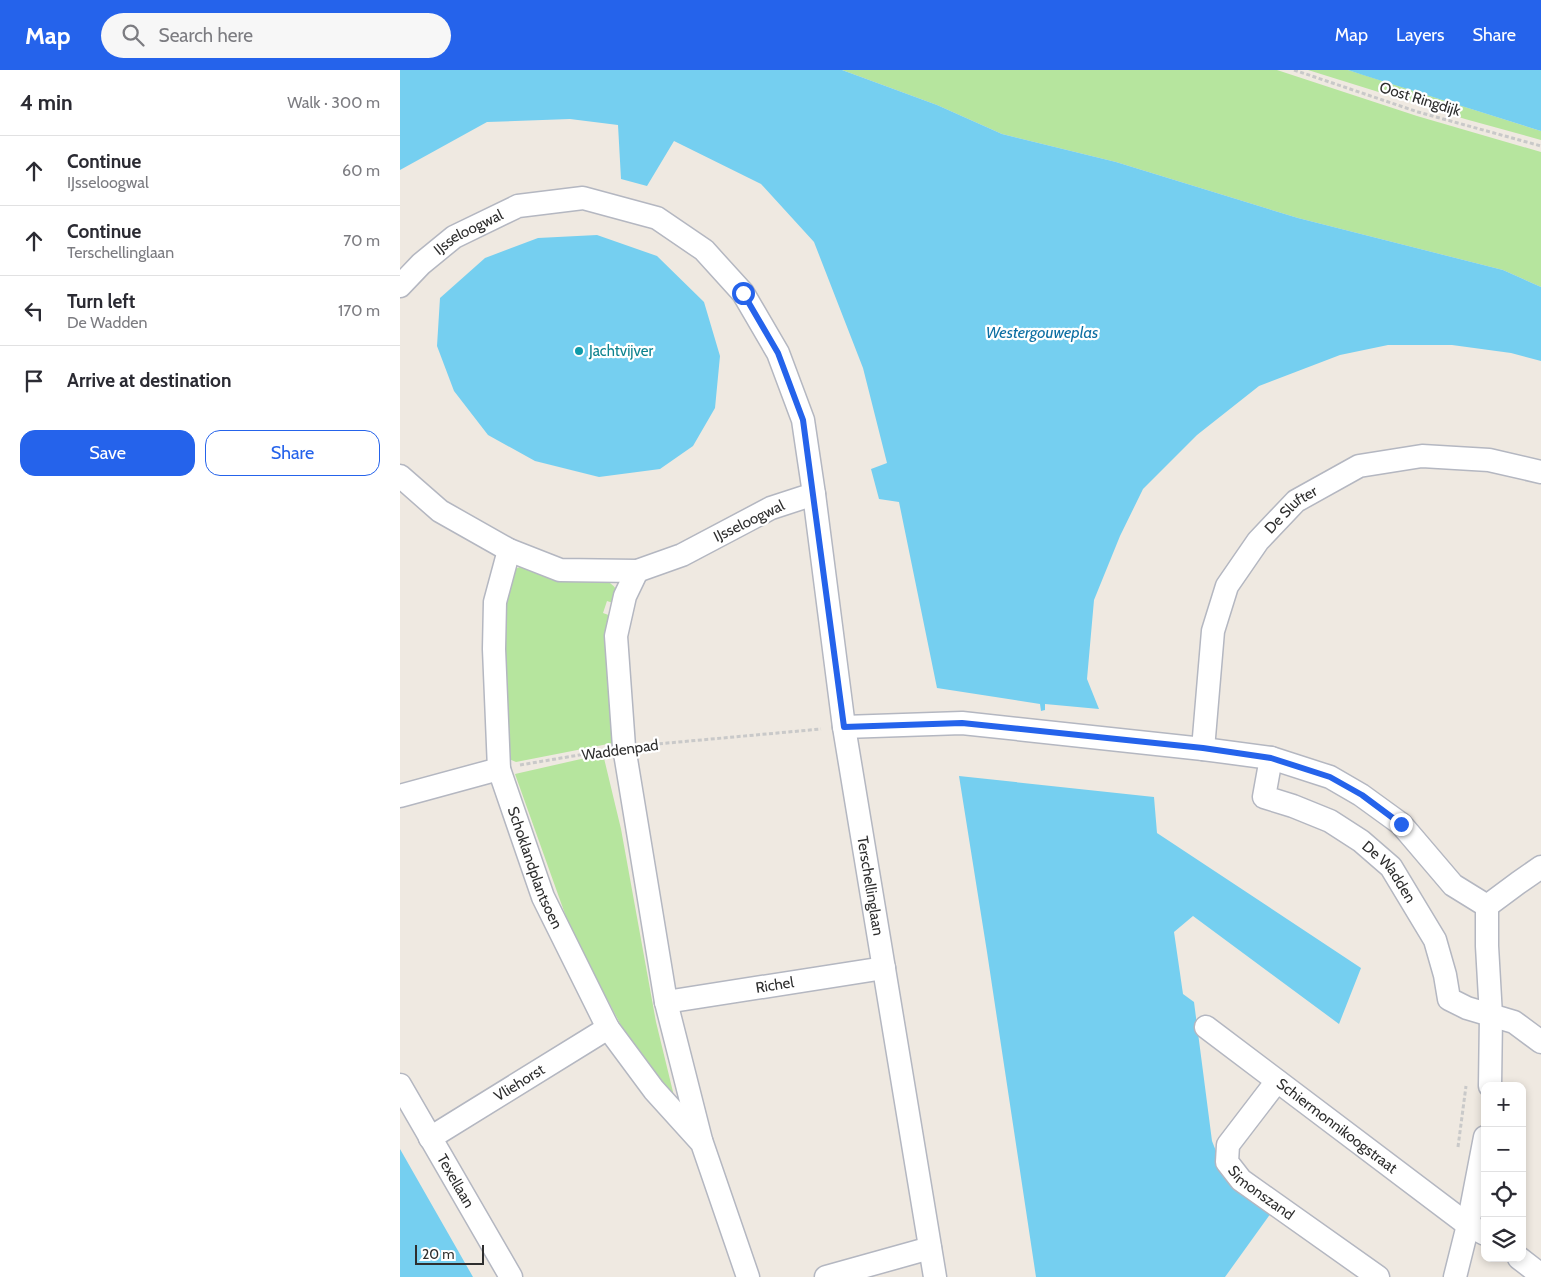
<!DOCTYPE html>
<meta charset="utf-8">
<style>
body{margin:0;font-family:Cabin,sans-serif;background:#f7f7f7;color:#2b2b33}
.controls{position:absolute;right:15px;bottom:15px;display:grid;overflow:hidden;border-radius:10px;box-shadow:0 2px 8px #0003}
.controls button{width:45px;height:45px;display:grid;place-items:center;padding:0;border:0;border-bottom:1px solid #e1e1e2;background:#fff;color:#2b2b33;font:25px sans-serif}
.scale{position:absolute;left:15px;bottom:12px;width:69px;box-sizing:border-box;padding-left:5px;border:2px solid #2e2e2e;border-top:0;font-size:14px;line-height:18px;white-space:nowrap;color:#2e2e2e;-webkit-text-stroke:4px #fff;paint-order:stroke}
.stop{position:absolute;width:15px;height:15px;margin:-11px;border:4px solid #2563eb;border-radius:50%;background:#fff}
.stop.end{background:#2563eb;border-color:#fff;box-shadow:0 1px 5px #0008}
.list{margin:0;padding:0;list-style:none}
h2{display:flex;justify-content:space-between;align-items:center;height:65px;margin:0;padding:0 20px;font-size:21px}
h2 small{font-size:16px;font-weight:400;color:#7c7c81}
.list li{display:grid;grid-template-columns:32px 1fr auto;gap:15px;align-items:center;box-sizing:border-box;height:70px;padding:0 20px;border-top:1px solid #e1e1e2}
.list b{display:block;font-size:19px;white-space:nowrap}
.list p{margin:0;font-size:16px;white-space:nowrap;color:#7c7c81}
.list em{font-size:16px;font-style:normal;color:#7c7c81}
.actions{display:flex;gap:10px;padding:15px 20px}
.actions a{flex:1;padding:11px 0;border:1px solid #2563eb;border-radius:15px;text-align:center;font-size:18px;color:#2563eb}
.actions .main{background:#2563eb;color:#fff}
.icon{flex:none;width:28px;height:28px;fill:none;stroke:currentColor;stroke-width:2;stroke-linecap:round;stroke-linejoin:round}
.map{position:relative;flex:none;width:1141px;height:1207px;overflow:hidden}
header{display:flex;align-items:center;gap:30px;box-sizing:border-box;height:70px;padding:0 25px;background:#2563eb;color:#fff}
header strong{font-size:24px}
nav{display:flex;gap:28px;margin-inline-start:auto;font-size:18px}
.search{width:350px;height:45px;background:#f7f7f7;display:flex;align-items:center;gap:12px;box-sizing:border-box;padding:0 18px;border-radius:28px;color:#7c7c81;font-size:19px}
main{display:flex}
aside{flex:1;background:#fff}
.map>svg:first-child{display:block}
.green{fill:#b6e59e}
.water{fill:#75cff0}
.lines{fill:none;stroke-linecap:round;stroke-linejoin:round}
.minor-casing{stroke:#b4b7c1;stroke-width:25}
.path{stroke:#c9c9c9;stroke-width:3;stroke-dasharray:4 2.5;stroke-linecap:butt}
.minor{stroke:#fff;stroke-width:22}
.route{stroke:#2563eb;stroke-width:6}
.culture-dot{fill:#0f9aa8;stroke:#fff;stroke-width:2}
.labels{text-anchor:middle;stroke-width:4.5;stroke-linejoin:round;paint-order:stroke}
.street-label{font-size:15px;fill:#2e2e2e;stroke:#fff}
.culture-label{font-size:15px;fill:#0d838f;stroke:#fff;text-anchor:start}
.water-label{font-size:16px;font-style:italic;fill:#0d6fa3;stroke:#fff}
</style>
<header>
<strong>Map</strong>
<div class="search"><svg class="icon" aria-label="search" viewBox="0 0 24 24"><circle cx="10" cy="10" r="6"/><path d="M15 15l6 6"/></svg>Search here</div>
<nav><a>Map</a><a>Layers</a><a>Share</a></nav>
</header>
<main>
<aside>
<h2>4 min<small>Walk · 300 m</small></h2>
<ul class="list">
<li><svg class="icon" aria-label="ahead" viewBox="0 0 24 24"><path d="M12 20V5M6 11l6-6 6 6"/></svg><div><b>Continue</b><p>IJsseloogwal</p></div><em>60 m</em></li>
<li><svg class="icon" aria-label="ahead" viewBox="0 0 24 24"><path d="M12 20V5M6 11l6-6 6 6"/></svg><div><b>Continue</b><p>Terschellinglaan</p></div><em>70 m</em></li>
<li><svg class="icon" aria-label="left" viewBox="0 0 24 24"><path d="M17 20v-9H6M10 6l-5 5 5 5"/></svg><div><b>Turn left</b><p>De Wadden</p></div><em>170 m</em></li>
<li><svg class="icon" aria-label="arrive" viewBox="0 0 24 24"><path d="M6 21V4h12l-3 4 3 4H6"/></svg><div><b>Arrive at destination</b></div></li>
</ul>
<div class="actions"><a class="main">Save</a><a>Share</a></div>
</aside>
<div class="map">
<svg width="1141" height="1207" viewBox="0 0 1141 1207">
<rect width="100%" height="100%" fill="#efe9e1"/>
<!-- green -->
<path class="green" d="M 442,0 L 877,0 L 1017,46 L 1141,82 L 1141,217 L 1103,200 L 898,148 L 716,92 L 602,64 L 537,35 Z
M 908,0 L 948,0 L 1141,61 L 1141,70 L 1065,49 Z
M 122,496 L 205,510 C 218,517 217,521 219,535 L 207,531 L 203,543 L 214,547 L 213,673 L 116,692 L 109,689 L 100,622 L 106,515 L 113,500 Z
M 203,684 L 221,759 L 256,952 L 274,1026 L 226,965 L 170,858 L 115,704 Z"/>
<!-- water -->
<path class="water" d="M 0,0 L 442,0 L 537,35 L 602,64 L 716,92 L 898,148 L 1103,200 L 1141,217 L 1141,291 L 1111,283 L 1052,275 L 988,275 L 940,285 L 859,316 L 797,365 L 743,419 L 720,466 L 694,530 L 687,609 L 699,639 L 645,634 L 645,640 L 641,641 L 640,634 L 537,618 L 499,432 L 479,429 L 471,399 L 487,393 L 463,298 L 414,172 L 361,114 L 274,71 L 247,116 L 221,109 L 218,55 L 170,49 L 87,52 L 0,100 Z
M 948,0 L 1141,0 L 1141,61 L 963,5 Z
M 197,165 L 257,186 L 304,232 L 320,286 L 315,338 L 293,376 L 260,399 L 199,407 L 135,391 L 88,365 L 54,321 L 37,276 L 40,228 L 85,188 L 138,168 Z
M 559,706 L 754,727 L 757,763 L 961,898 L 939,954 L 793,846 L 774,862 L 783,924 L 794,932 L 812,1071 L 828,1111 L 871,1143 L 825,1207 L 636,1207 L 587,882 Z
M 0,1079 L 73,1207 L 0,1207 Z"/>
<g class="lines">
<defs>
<g id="minor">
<path id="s1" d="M 0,216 L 21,194 L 54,167 L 118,136 L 183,128 L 257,148 L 304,180 L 343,223 L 378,283 L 403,350 L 414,424 L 371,438 L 282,485 L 237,501 L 160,500 L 109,480 L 40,441 L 0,406"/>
<path id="s2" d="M 414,424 L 444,657 L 535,1207"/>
<path id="s3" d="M 109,480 L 95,532 L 94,579 L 99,699 L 143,827 L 208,958 L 254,1020 L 302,1073 L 348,1207"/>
<path d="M 237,501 L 225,526 L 216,566 L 224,677 L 266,932 L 301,1070"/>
<path d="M 444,657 L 562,653 L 803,679 L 871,688 L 930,707 L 961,725 L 1001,754 L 1053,815 L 1087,836 L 1087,876 L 1091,946 L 1090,1016"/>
<path id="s4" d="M 803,679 L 813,561 L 827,516 L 858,471 L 896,431 L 959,396 L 1022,386 L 1089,390 L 1141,402"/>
<path id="s5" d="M 871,688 L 864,727 L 893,736 L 930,751 L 961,771 L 991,797 L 1035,870 L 1045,905 L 1049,929 L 1067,938 L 1114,952 L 1141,972"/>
<path d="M 0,726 L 99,699"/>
<path d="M 1087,836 L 1118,813 L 1141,797"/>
<path id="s6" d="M 266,932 L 484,898"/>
<path id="s7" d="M 806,957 L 1068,1155 L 1085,1164"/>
<path id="s8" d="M 877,1011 L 828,1075 L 827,1092 L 841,1110 L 978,1207"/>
<path id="s9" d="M 0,1015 L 111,1207"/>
<path id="s10" d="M 30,1068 L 208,958"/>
<path d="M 1119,1188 L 1141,1205"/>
<path d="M 426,1207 L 530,1178"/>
<path d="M 1055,1207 L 1068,1155 L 1085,1067"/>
</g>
</defs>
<!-- minor casing -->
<use href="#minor" class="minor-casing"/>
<!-- path -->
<path class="path" d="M 894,0 L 1018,42 L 1141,76
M 246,675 L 421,659
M 120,695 L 203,681
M 1058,1077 L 1066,1016"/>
<!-- minor -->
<use href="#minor" class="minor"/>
</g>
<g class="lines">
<!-- route -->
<path class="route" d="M 343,223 L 378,283 L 403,350 L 444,657 L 562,653 L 803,678 L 871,688 L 930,707 L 962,725 L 1001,754"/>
</g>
<!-- markers -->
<circle class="culture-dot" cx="179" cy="281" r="5"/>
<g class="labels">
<!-- street labels -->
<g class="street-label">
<text transform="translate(1020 29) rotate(17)" y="5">Oost Ringdijk</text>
<text dy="5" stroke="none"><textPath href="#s1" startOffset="88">IJsseloogwal</textPath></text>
<text dy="5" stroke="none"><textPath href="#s4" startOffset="266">De Slufter</textPath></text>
<text transform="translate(349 451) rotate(-26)" y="5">IJsseloogwal</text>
<text transform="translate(220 680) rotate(-8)" y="5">Waddenpad</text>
<text dy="5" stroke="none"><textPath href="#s3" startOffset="326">Schoklandplantsoen</textPath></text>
<text dy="5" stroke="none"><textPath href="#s5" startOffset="189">De Wadden</textPath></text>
<text dy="5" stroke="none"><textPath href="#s2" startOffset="396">Terschellinglaan</textPath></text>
<text dy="5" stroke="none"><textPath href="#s6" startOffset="110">Richel</textPath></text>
<text dy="5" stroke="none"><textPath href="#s10" startOffset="105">Vliehorst</textPath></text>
<text dy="5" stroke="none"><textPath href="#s7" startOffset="164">Schiermonnikoogstraat</textPath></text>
<text dy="5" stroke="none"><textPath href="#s9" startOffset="111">Texellaan</textPath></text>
<text dy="5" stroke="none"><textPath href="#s8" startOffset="144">Simonszand</textPath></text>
</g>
<!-- culture labels -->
<g class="culture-label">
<text x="189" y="286">Jachtvijver</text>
</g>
<!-- water labels -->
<g class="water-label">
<text x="642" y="268">Westergouweplas</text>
</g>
</g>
</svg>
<div class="controls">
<button>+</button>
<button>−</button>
<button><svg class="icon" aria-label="locate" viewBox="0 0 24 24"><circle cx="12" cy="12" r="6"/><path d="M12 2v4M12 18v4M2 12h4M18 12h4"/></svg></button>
<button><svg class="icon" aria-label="layers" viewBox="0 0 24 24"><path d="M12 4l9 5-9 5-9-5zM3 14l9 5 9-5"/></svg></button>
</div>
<div class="scale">20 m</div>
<div class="stop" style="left:343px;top:223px"></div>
<div class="stop end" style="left:1001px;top:754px"></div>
</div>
</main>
